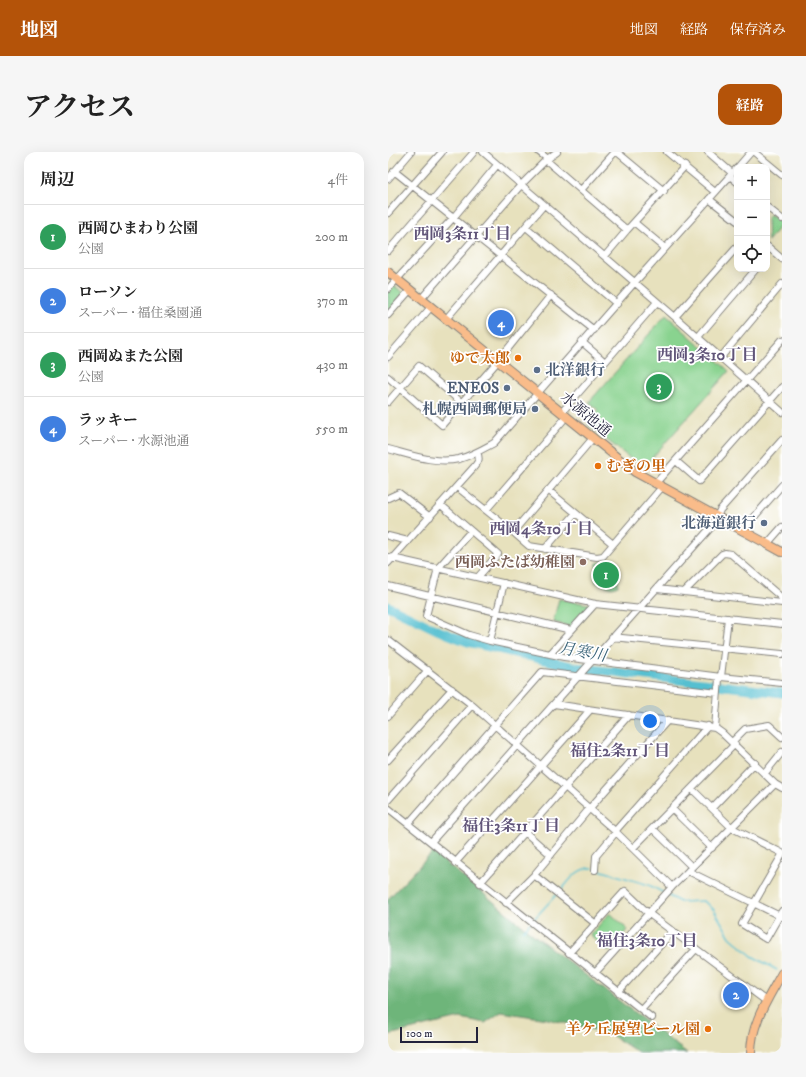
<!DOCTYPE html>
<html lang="ja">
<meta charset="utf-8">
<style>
body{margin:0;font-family:"IM FELL DW Pica","Noto Serif JP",serif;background:#f6f6f6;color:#222}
.controls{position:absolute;right:12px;top:12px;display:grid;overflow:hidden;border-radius:8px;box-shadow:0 4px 16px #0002}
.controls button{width:36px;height:36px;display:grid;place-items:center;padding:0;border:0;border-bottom:1px solid #e0e0e0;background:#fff;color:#222;font:20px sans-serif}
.scale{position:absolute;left:12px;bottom:10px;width:78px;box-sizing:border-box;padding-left:4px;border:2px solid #22223b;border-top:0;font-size:11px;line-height:14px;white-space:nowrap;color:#22223b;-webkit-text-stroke:3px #fff;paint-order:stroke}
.you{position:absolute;left:262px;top:569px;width:14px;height:14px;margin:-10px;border:3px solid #fff;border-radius:50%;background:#1a73e8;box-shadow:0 0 0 6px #1a73e833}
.badge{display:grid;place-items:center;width:26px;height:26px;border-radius:50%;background:#b45309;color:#fff;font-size:13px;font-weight:700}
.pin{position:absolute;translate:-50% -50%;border:2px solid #fff;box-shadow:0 1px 4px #0006}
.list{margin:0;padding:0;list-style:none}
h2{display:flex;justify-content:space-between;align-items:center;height:52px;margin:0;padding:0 16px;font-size:17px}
h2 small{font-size:13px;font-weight:400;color:#767676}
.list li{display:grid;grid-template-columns:26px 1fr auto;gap:12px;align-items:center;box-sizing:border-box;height:64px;padding:0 16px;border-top:1px solid #e0e0e0}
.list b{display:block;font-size:15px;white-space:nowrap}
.list p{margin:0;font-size:13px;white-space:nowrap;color:#767676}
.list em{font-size:13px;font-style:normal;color:#767676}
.icon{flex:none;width:22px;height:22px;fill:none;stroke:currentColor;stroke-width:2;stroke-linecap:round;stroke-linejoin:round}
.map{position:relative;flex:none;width:394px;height:901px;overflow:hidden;border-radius:12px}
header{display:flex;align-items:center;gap:24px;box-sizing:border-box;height:56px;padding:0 20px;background:#b45309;color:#fff}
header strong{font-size:19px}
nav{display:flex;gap:22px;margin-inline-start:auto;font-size:14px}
.intro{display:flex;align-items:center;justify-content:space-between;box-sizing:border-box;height:96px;padding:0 24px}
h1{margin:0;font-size:28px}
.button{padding:10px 18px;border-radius:12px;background:#b45309;color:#fff;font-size:14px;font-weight:700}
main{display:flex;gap:24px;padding:0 24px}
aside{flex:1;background:#fff;border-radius:12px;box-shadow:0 4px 16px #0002}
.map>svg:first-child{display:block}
.green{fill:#89d38f;stroke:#567a65}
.forest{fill:#6eb57a;stroke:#486c5a}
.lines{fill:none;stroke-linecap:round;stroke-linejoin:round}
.stream{stroke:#54bfd0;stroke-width:1.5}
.river{stroke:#54bfd0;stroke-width:9}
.minor-casing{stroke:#84827c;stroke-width:8}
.major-casing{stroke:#84827c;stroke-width:10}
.minor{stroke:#fff;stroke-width:6}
.major{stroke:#f9bc8a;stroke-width:8}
.food-dot{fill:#e8710a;stroke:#fff;stroke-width:1.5}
.service-dot{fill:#5c6f8a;stroke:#fff;stroke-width:1.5}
.education-dot{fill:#8d6e63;stroke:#fff;stroke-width:1.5}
.labels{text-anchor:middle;stroke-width:3.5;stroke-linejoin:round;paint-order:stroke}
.food-label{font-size:15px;font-weight:bold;fill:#c56008;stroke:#fff;text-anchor:end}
.service-label{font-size:15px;font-weight:bold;fill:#4e5e75;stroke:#fff;text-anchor:end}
.street-label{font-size:15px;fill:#22223b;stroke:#fff}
.education-label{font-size:15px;font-weight:bold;fill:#785e54;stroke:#fff;text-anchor:end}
.neighbourhood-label{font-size:16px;font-weight:bold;fill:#615579;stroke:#fff}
.water-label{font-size:16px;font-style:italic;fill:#366177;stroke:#fff}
</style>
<header>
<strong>地図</strong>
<nav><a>地図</a><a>経路</a><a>保存済み</a></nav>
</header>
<div class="intro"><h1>アクセス</h1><a class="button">経路</a></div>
<main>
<aside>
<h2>周辺<small>4件</small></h2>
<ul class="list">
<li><span class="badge" style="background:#2e9e5b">1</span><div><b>西岡ひまわり公園</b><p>公園</p></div><em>200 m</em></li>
<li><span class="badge" style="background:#3f7fe0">2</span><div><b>ローソン</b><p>スーパー · 福住桑園通</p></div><em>370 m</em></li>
<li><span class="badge" style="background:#2e9e5b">3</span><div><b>西岡ぬまた公園</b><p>公園</p></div><em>430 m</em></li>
<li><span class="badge" style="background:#3f7fe0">4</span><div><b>ラッキー</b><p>スーパー · 水源池通</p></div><em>550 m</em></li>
</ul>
</aside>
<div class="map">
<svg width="394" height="901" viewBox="0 0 394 901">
<rect width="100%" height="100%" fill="#fff"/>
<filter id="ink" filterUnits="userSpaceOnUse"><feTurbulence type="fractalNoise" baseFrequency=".025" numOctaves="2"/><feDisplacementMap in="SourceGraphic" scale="8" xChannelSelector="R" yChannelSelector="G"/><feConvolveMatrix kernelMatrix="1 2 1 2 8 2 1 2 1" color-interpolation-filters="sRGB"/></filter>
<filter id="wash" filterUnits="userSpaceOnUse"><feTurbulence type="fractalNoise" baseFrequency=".012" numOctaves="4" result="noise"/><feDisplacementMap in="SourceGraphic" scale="16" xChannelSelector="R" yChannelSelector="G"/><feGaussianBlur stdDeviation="0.9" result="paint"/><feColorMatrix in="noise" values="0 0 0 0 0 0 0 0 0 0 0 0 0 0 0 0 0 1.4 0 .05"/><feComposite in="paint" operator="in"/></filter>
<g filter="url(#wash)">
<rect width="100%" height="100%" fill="#e7e1bd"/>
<!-- green -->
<path class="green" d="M 382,63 L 384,63 L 394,71 L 380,89 L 379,66 Z
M 5,133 L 16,141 L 0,160 L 0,139 Z
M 278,163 L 341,219 L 255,316 L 248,311 L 200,273 L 210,258 L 201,250 Z
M 216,410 L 230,426 L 230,434 L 224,436 L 208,430 L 209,411 Z
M 171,447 L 205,453 L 185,475 L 165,470 Z
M 222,761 L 240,778 L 220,800 L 202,783 Z"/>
<!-- forest -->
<path class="forest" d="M 45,700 L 147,784 L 299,901 L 251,901 L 220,881 L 160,867 L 113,860 L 97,871 L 72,866 L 0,883 L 0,747 Z"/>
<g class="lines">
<!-- stream -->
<path class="stream" d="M 208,717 L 261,733 L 276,741
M 171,741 C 181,730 188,715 205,716
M 279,743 L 292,750 L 315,749 L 320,752 L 326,758 L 342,785 L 364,804 L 389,818
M 145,768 L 168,743
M 135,779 L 142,771"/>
<!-- river -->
<path class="river" d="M 0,454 L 49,478 L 80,490 L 187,515 L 394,541"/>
</g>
</g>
<g filter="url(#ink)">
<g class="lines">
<defs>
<path id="minor" d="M 95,0 L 287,165 L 394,260
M 151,0 L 160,7
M 229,0 L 276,39
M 279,0 L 327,40
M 320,0 L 344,21
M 366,0 L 394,23
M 158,8 L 239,78 L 217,104
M 350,15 L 363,0
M 6,19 L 206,178
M 342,24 L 349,30
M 0,27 L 23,0
M 193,38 L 227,0
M 321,47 L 349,69
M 379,55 L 394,67
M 0,61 L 54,0
M 247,71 L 277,96
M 138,75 L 229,152
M 239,78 L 297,14
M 379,94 L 394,107
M 0,99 L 86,0
M 0,137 L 65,66 L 109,13
M 33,147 L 133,33 L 158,8 L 169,0
M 0,163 L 22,138
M 287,165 L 349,95
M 58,167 L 156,53
M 310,185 L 368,117
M 194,190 L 217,210
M 0,205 L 43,155
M 333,205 L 394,132
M 0,225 L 54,273 L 110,209 L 163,143
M 0,250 L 31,214 L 74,251
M 174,260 L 269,150
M 0,297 C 23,303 47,312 71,307 C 83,304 95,297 106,291 L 247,130 L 349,16
M 288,309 L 311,329 L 394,235
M 267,332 L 394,188
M 69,335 L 125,380 L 205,286
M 160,338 L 225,392
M 0,346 L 11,341 L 42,365
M 53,353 L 110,402 L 90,425
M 98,358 L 179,264
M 83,379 L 50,416 L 38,464 L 81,483 L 102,489 L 176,505 L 333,525 L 394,531
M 354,379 L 394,333
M 125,380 L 141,394 L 209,405 L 215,404 L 274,335
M 0,384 L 20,389
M 379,392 L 394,375
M 157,397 L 187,362
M 0,405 L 207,452 L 394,472
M 0,411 L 86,315 C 91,309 92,307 89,300
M 0,434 L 183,478
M 269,437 L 394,451
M 296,440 L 334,402 L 337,401 L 343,402 L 394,446
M 224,485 L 394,502
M 0,488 L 84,553 L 228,680 L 284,735
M 102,489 L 116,431
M 162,502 L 207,452
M 166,552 L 327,576 L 334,581 L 387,632 L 394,636
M 0,564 L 40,518
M 327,576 L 331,527 L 333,525 L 340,466
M 344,590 L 357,577 L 381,573 L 394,585
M 0,608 L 64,537
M 377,621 L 394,600
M 304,637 L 344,676 L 394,701
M 0,648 L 84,553
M 0,656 L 264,866
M 324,656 L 367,611
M 284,657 L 324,696
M 20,672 L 154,520 L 330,541
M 265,677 L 304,715
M 138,681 L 163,703
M 43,690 L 326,372 L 332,358 L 394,288
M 245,696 L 347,592
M 394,703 L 354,772 L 378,787 L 394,759
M 67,711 L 202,558
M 207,718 L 208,704 L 228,680 L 229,677 L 320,574
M 300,719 L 394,765
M 146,723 L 208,772
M 92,731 L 241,563
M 118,751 L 146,723 L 201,657 L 280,568
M 181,801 L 237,739 L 260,761 L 378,849
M 207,821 L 284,735 L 387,632
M 230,840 L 285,779
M 253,857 L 308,797"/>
<path id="major" d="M 0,120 L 247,320 L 394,400
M 363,901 C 363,871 380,847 394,821"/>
</defs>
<!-- minor casing -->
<use href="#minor" class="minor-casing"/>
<!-- major casing -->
<use href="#major" class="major-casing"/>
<!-- minor -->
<use href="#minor" class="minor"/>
<!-- major -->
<use href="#major" class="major"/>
</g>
</g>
<!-- markers -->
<g class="food-dot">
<circle cx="130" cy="206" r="4"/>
<circle cx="210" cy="314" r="4"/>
<circle cx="320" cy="877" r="4"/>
</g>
<g class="service-dot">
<circle cx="149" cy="218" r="4"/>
<circle cx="119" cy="236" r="4"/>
<circle cx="147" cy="257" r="4"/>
<circle cx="376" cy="371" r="4"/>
</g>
<circle class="education-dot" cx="195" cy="410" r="4"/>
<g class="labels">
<!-- food labels -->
<g class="food-label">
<text x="122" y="211">ゆで太郎</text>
<text x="218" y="319" text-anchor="start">むぎの里</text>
<text x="312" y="882">羊ケ丘展望ビール園</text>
</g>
<!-- service labels -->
<g class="service-label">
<text x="157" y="223" text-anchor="start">北洋銀行</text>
<text x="111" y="241">ENEOS</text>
<text x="139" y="262">札幌西岡郵便局</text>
<text x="368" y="376">北海道銀行</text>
</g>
<!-- street labels -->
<g class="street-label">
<text transform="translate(198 262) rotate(40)" y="5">水源池通</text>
</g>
<!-- education labels -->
<g class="education-label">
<text x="187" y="415">西岡ふたば幼稚園</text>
</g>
<!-- neighbourhood labels -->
<g class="neighbourhood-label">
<text x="74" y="87">西岡3条11丁目</text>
<text x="319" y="208">西岡3条10丁目</text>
<text x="153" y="382">西岡4条10丁目</text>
<text x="232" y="604">福住2条11丁目</text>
<text x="123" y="679">福住3条11丁目</text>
<text x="259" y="794">福住3条10丁目</text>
</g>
<!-- water labels -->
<g class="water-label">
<text transform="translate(195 499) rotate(10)" y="6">月寒川</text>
</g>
</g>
</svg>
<div class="controls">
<button>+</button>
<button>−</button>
<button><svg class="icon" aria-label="locate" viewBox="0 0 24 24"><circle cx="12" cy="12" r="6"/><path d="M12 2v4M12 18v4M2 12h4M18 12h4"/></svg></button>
</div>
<div class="scale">100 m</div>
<div class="you"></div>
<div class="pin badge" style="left:218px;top:423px;background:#2e9e5b">1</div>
<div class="pin badge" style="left:348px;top:843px;background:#3f7fe0">2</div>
<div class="pin badge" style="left:271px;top:235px;background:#2e9e5b">3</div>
<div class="pin badge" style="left:113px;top:171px;background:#3f7fe0">4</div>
</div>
</main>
